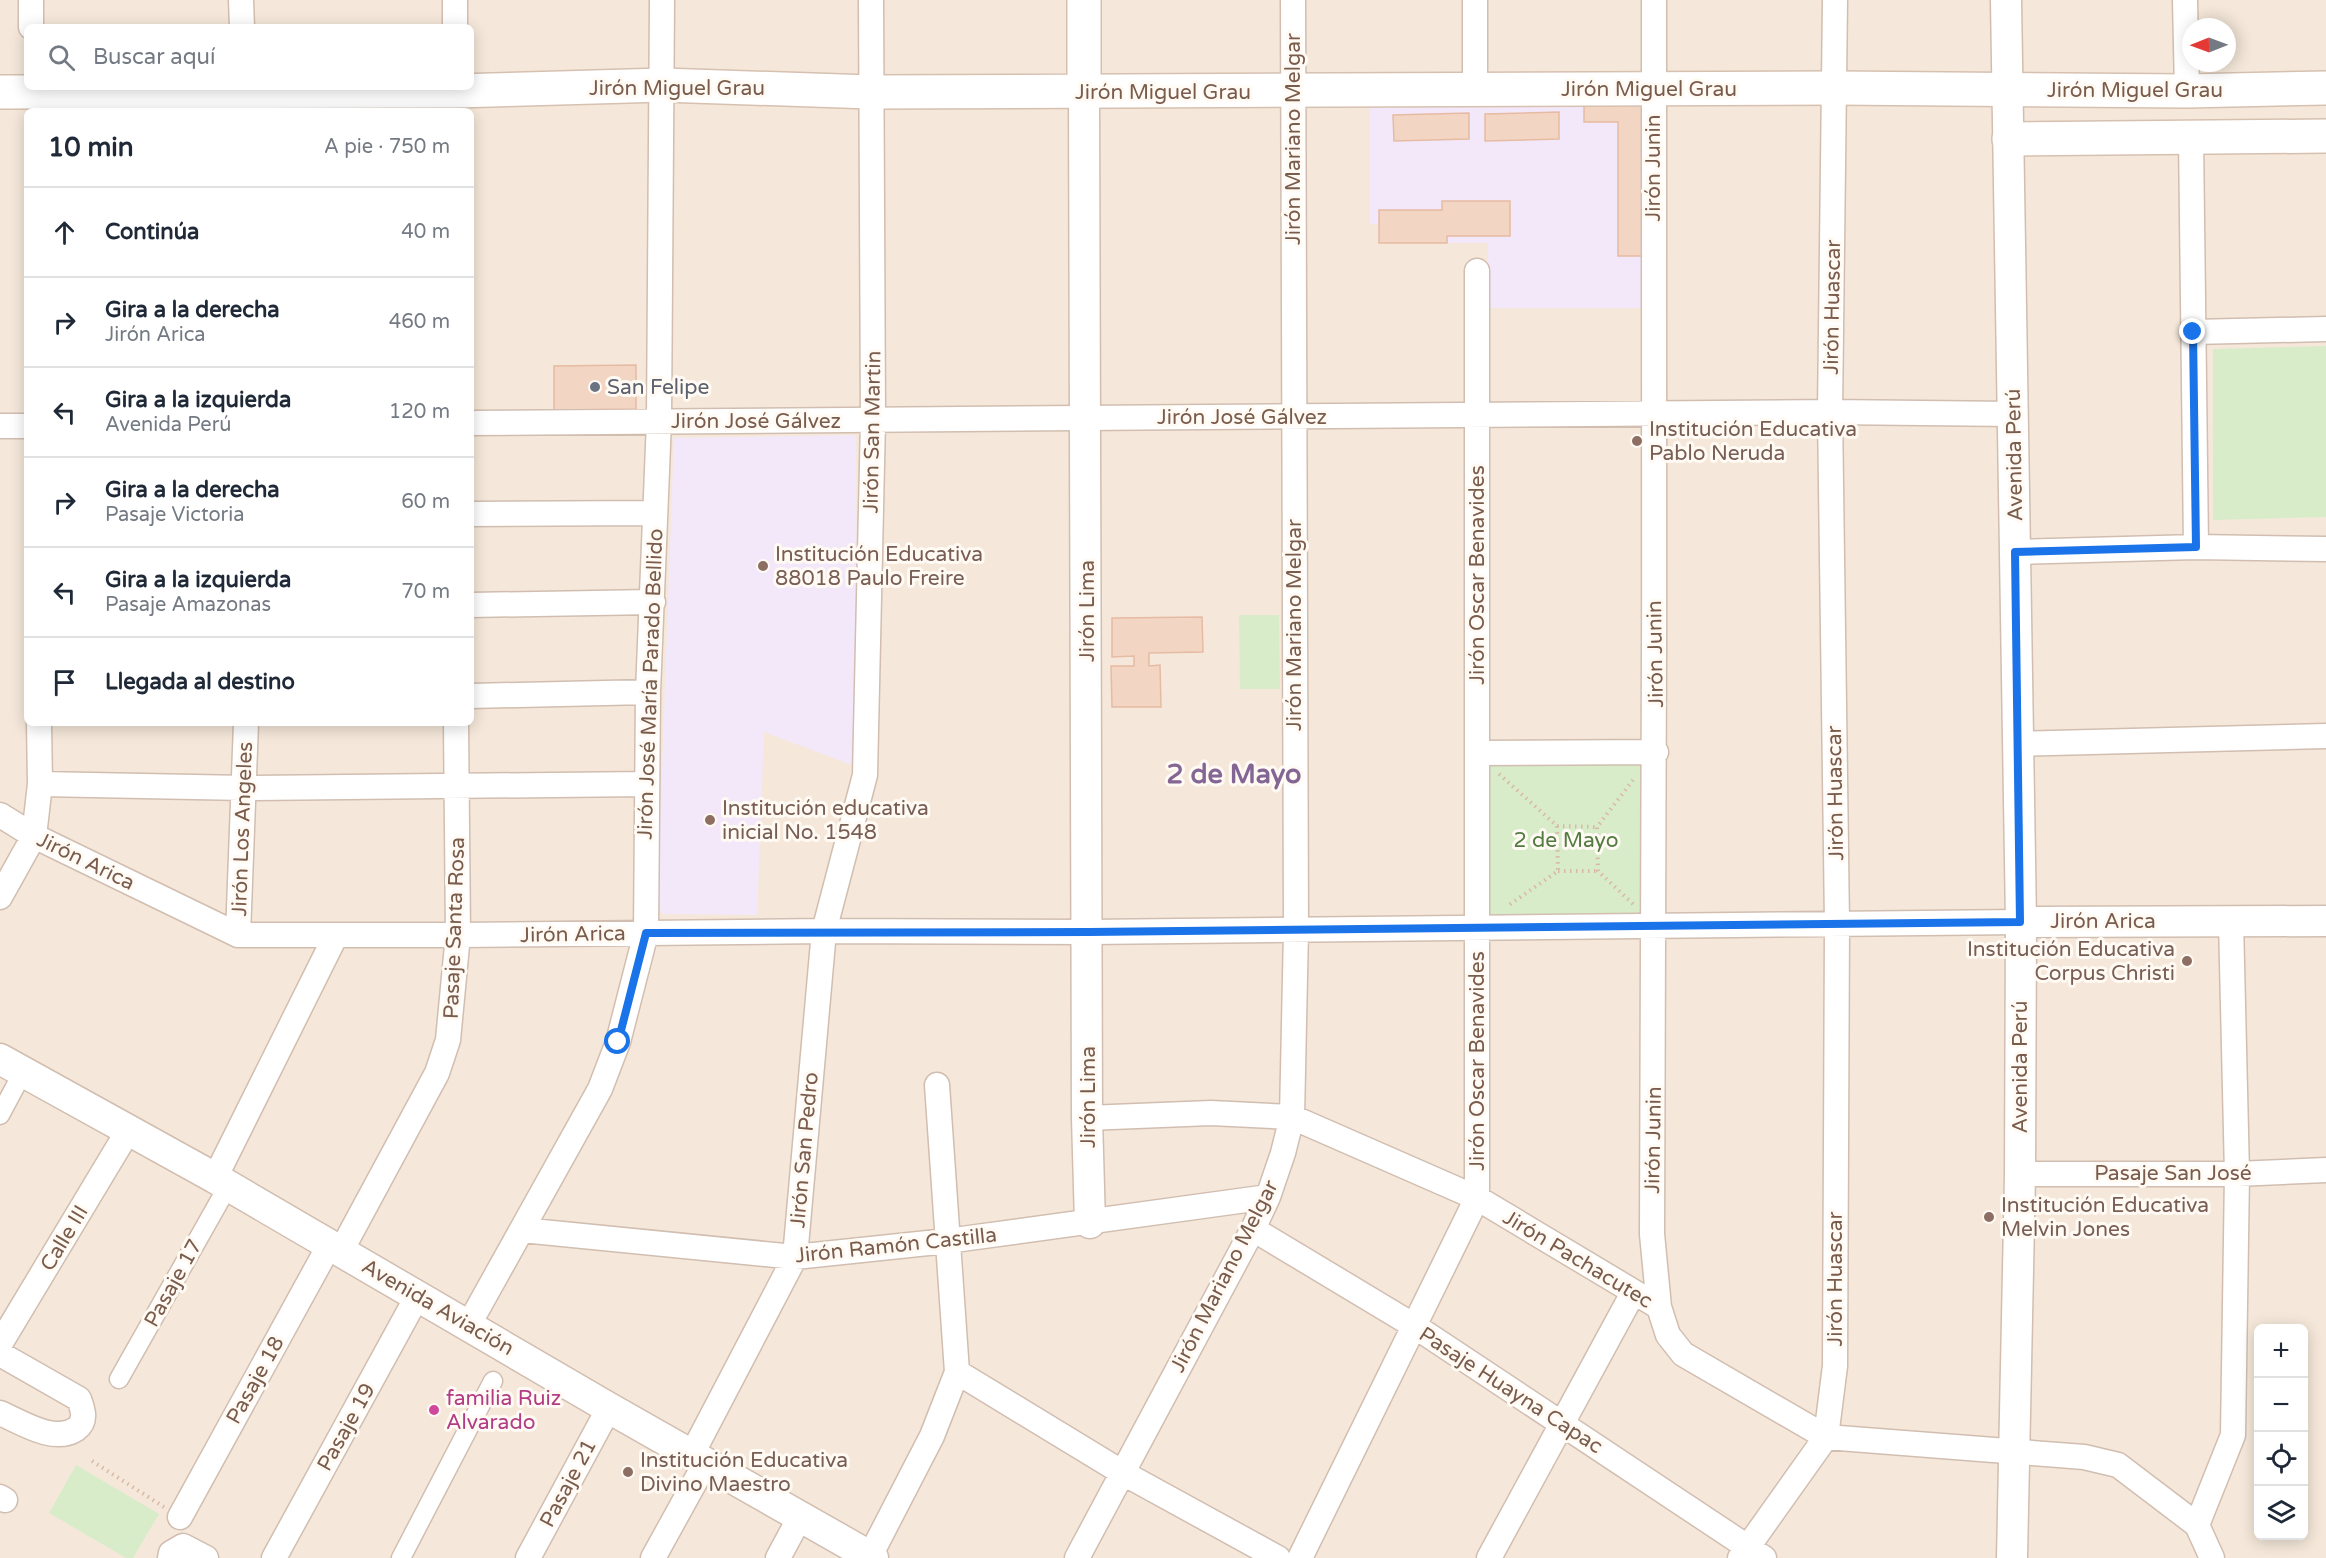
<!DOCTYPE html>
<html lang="es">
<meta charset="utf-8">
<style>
body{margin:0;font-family:"Varela Round",sans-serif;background:#f6f6f7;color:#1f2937}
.controls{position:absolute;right:18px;bottom:18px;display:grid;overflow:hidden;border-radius:9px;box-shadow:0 3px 15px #0003}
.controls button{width:54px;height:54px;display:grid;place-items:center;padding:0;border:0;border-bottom:2px solid #e0e1e3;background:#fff;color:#1f2937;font:30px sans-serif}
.compass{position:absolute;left:2182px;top:18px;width:54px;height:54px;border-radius:50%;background:#fff;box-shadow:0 3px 15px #0003;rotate:269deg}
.stop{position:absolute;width:18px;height:18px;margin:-14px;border:4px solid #1a73e8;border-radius:50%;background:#fff}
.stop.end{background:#1a73e8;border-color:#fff;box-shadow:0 2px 6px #0008}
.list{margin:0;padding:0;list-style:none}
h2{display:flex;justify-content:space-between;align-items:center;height:78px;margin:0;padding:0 24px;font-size:26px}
h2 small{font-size:20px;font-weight:400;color:#747a83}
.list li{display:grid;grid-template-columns:39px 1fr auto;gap:18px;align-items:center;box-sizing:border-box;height:90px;padding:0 24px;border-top:2px solid #e0e1e3}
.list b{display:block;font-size:22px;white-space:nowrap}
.list p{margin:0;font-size:20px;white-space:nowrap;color:#747a83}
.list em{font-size:20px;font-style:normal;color:#747a83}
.icon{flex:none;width:33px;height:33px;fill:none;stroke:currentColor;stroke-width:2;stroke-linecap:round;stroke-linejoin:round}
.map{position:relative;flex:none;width:2326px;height:1558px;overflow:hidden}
.search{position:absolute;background:#fff;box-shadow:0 3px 15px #0003;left:24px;top:24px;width:450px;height:66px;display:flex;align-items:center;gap:15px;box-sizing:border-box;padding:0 21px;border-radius:9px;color:#747a83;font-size:22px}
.panel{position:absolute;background:#fff;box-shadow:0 3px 15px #0003;left:24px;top:108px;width:450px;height:618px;border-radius:9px}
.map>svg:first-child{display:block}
.residential{fill:#f5e8da;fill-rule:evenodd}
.education{fill:#f3e8fa}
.green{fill:#d8ecc9}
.building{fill:#f3d5c3;stroke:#e6bba3;stroke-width:1.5}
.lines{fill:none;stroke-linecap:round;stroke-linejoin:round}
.pedestrian-casing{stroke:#d1beb0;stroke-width:21}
.minor-casing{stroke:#d1beb0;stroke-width:27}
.tertiary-casing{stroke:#d1beb0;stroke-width:33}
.secondary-casing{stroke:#d6c0b0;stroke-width:36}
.path{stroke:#d9b8a5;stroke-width:4;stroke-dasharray:1.5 4.5;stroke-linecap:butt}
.pedestrian{stroke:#fff;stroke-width:18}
.minor{stroke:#fff;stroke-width:24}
.tertiary{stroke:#fff;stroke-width:30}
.secondary{stroke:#fff;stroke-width:33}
.route{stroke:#1a73e8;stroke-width:8}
.worship-dot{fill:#6b7280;stroke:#fffaf3;stroke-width:2}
.education-dot{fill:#8d6e63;stroke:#fffaf3;stroke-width:2}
.hotel-dot{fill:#d1479c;stroke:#fffaf3;stroke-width:2}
.labels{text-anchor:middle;stroke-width:6;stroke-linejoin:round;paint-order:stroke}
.street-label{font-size:21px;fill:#7a5c4d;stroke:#fffaf3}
.worship-label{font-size:21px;fill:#5b616d;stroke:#fffaf3;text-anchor:start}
.education-label{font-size:21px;fill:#785e54;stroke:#fffaf3;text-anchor:start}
.park-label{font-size:21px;fill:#537a41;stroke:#fffaf3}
.hotel-label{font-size:21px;fill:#b23c85;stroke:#fffaf3;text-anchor:start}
.district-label{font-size:27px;font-weight:bold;fill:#846695;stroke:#fffaf3}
</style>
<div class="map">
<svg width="2326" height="1558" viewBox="0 0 2326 1558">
<rect width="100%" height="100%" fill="#fdf6ec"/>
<!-- residential -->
<path class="residential" d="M 0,0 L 2326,0 L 2326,1558 L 0,1558 ZM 27,27 L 471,27 L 471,87 L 27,87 ZM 2191,27 L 2227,27 L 2227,63 L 2191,63 ZM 27,111 L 471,111 L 471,723 L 27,723 ZM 2258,1328 L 2304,1328 L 2304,1536 L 2258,1536 Z"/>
<!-- education -->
<path class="education" d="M 1370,99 L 1643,99 L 1643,308 L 1488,308 L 1488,243 L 1379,243 L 1379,224 L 1370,224 Z
M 856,435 L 857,704 L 852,765 L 764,732 L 757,915 L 663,914 L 657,908 L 674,438 Z"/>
<!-- green -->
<path class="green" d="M 2326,346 L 2326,517 L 2213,520 L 2213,349 Z
M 1239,615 L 1279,615 L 1280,689 L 1240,689 Z
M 1480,756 L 1651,757 L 1652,923 L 1481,924 Z
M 76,1465 L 159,1514 L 133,1558 L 126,1558 L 49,1513 Z"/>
<!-- building -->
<path class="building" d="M 1584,99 L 1643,99 L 1643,256 L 1618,256 L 1618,122 L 1584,122 Z
M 1559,112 L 1559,139 L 1485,141 L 1485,114 Z
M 1469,113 L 1469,139 L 1394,141 L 1393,115 Z
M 1442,201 L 1510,201 L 1510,236 L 1447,236 L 1447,243 L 1379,243 L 1379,210 L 1442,210 Z
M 636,365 L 636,409 L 554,410 L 554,366 Z
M 1202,617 L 1203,652 L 1149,653 L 1149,666 L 1160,665 L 1161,707 L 1112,707 L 1111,666 L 1134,666 L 1134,656 L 1112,657 L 1112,618 Z"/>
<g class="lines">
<defs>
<path id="pedestrian" d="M 0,1115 L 23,1072
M 119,1379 L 228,1186
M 401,1558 L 493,1381"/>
<path id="minor" d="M 31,0 L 31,27
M 241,0 L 242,27
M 455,0 L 455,27
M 1654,0 C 1653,411 1656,823 1652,1234 L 1659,1307
M 2185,0 L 2187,91
M 1475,91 L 1475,0
M 2191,136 L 2196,547
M 2193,332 L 2326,329
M 471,423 L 1830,412 L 2013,414
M 0,426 L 27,426
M 471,514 L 655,513
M 2015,552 L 2196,547 L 2326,549
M 471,605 L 653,602
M 471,696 L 648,692
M 2017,744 L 2326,736
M 1477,753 L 1656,752
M 40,784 L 245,788 L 646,784
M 0,815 L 34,836 L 238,935 L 458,935 L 824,931 L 1089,932 L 2021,922
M 0,897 L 34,836 L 40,784 L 39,723
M 238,935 L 246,723
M 1087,1118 L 1211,1113 L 1292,1117 L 1477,1198 L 1659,1307 L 1668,1335 L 1683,1354 L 1826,1437 L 2084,1457 L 2118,1465 L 2197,1525 L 2212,1558
M 2020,1174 L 2237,1174 L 2326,1170
M 215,1178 L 336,935
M 1253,1229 L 1416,1327 L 1764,1558
M 522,1230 L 795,1257 L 947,1241 L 1268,1197
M 341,1251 L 437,1073 L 448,1040 L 458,935 L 456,723
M 468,1326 L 600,1089 L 618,1042 L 646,933 L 648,692 L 659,421 L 662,0
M 0,1344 L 128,1131
M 0,1354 L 79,1399 C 83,1410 87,1421 76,1429 C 54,1444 21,1422 0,1413
M 957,1372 L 1123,1473 L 1278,1558
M 692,1454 L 795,1257 L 824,931 L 865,775 L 873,420 L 871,0
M 0,1497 L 5,1500
M 180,1517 L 330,1244
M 2197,1525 L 2233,1435 L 2237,1174 L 2231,921
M 870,1556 L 932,1436 L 957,1372 L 937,1085
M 170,1558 L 171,1553 L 183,1546 L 206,1558
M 274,1558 L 418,1295
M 528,1558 L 609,1408
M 653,1558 L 706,1462
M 778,1558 L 800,1517
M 1077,1558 L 1253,1229 L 1268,1197 L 1283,1153 L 1292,1117 L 1296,930 L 1293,0
M 1300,1558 L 1477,1198 L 1477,271
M 1489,1558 L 1633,1293
M 1740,1558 L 1826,1437 L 1835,1366 L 1837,924 L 1830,412 L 1835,0"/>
<path id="tertiary" d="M 2006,0 L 2021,922 L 2020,1174 L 2012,1558
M 1084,92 L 1087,1118 L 1090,1223
M 2021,922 L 2326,921
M 0,1059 L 215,1178 L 609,1408 L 873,1558"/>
<path id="secondary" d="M 1084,0 L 1084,92
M 0,92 L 456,91 L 663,85 L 871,92 L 1836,88 L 2187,91 L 2326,88
M 2009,139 L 2326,136"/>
</defs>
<!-- pedestrian casing -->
<use href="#pedestrian" class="pedestrian-casing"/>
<!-- minor casing -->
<use href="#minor" class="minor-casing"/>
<!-- tertiary casing -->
<use href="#tertiary" class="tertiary-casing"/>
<!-- secondary casing -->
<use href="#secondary" class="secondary-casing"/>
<!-- path -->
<path class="path" d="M 1499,774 L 1557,826 L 1558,871 L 1509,905
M 1557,826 L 1597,827
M 1558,871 L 1598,871
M 1633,904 L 1598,871 L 1597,827 L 1633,780
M 92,1461 L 164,1507"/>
<!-- pedestrian -->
<use href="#pedestrian" class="pedestrian"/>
<!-- minor -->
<use href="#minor" class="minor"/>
<!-- tertiary -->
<use href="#tertiary" class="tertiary"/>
<!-- secondary -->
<use href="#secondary" class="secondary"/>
</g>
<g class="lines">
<!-- route -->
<path class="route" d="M 618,1042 L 646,933 L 1089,932 L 2020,922 L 2015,552 L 2196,547 L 2193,332"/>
</g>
<!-- markers -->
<circle class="worship-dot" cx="595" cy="387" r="6"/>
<g class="education-dot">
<circle cx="1637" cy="441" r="6"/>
<circle cx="763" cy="566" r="6"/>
<circle cx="710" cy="820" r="6"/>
<circle cx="2187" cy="961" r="6"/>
<circle cx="1989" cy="1217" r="6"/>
<circle cx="628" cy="1472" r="6"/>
</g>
<circle class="hotel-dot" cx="434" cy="1410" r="6"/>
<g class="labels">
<!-- street labels -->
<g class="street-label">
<text x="677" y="95">Jirón Miguel Grau</text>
<text x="1649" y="96">Jirón Miguel Grau</text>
<text x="2135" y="97">Jirón Miguel Grau</text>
<text x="1163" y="99">Jirón Miguel Grau</text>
<text transform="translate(1293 139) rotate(-90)" y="7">Jirón Mariano Melgar</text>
<text transform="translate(1653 168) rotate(-90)" y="7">Jirón Junin</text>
<text transform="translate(1832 307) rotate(-89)" y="7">Jirón Huascar</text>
<text x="1242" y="424">Jirón José Gálvez</text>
<text x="756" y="428">Jirón José Gálvez</text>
<text transform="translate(872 432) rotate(-89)" y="7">Jirón San Martin</text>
<text transform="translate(2014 455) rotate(-91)" y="7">Avenida Perú</text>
<text transform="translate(1477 575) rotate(-90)" y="7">Jirón Oscar Benavides</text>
<text transform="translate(1087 611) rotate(-90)" y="7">Jirón Lima</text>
<text transform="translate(1294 625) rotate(-90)" y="7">Jirón Mariano Melgar</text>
<text transform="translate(1655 654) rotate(-91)" y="7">Jirón Junin</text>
<text transform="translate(650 684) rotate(-88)" y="7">Jirón José María Parado Bellido</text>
<text transform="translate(1835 793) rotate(-91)" y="7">Jirón Huascar</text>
<text transform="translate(242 829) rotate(-88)" y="7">Jirón Los Angeles</text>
<text transform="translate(86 861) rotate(26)" y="7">Jirón Arica</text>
<text x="2103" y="928">Jirón Arica</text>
<text transform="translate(454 928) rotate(-88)" y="7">Pasaje Santa Rosa</text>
<text transform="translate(573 934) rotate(-1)" y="7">Jirón Arica</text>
<text transform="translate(1477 1061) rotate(-90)" y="7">Jirón Oscar Benavides</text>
<text transform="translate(2020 1067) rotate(-90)" y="7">Avenida Perú</text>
<text transform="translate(1088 1097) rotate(-90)" y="7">Jirón Lima</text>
<text transform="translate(1653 1140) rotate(-89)" y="7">Jirón Junin</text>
<text transform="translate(804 1150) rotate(-85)" y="7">Jirón San Pedro</text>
<text x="2173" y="1180">Pasaje San José</text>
<text transform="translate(64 1238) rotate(-59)" y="7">Calle III</text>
<text transform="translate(896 1245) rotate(-6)" y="7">Jirón Ramón Castilla</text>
<text transform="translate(1578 1259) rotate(31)" y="7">Jirón Pachacutec</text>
<text transform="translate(1224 1276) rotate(-63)" y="7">Jirón Mariano Melgar</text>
<text transform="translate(1835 1279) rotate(-90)" y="7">Jirón Huascar</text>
<text transform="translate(173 1283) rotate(-61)" y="7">Pasaje 17</text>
<text transform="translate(438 1307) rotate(30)" y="7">Avenida Aviación</text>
<text transform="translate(255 1380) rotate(-61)" y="7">Pasaje 18</text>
<text transform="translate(1511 1390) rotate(33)" y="7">Pasaje Huayna Capac</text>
<text transform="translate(346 1427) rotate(-61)" y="7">Pasaje 19</text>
<text transform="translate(568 1483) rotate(-62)" y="7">Pasaje 21</text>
</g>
<!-- worship labels -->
<g class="worship-label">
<text x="607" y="394">San Felipe</text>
</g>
<!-- education labels -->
<g class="education-label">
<text x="1649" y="436">Institución Educativa<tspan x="1649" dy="24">Pablo Neruda</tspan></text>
<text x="775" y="561">Institución Educativa<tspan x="775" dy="24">88018 Paulo Freire</tspan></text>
<text x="722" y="815">Institución educativa<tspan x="722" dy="24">inicial No. 1548</tspan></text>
<text x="2175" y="956" text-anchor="end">Institución Educativa<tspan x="2175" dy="24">Corpus Christi</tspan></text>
<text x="2001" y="1212">Institución Educativa<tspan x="2001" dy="24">Melvin Jones</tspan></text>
<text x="640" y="1467">Institución Educativa<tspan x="640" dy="24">Divino Maestro</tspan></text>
</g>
<!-- park labels -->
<g class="park-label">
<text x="1566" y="847">2 de Mayo</text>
</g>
<!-- hotel labels -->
<g class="hotel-label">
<text x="446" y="1405">familia Ruiz<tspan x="446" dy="24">Alvarado</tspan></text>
</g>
<!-- district labels -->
<g class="district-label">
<text x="1234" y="783">2 de Mayo</text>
</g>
</g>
</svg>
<div class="controls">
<button>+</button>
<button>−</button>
<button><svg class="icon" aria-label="locate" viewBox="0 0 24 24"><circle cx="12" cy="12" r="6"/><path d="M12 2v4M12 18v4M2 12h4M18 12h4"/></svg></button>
<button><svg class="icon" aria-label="layers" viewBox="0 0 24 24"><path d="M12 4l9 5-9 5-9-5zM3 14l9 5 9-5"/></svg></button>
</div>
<svg class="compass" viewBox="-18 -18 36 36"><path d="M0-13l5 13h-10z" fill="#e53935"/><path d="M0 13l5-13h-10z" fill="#747a83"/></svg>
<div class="stop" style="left:618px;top:1042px"></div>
<div class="stop end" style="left:2193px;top:332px"></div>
<div class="search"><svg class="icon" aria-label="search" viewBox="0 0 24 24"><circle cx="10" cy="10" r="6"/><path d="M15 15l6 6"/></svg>Buscar aquí</div>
<section class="panel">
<h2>10 min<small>A pie · 750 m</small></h2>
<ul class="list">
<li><svg class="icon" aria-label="ahead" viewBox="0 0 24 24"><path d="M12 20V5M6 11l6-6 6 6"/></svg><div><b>Continúa</b></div><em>40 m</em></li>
<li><svg class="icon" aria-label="right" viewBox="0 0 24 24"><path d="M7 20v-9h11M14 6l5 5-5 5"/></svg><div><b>Gira a la derecha</b><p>Jirón Arica</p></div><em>460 m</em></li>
<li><svg class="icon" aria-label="left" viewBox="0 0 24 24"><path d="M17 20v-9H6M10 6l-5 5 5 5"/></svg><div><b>Gira a la izquierda</b><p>Avenida Perú</p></div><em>120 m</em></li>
<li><svg class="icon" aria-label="right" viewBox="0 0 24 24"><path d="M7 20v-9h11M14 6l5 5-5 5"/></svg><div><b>Gira a la derecha</b><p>Pasaje Victoria</p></div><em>60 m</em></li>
<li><svg class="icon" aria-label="left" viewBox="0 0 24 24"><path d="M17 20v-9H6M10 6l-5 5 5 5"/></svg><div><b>Gira a la izquierda</b><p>Pasaje Amazonas</p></div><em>70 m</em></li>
<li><svg class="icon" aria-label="arrive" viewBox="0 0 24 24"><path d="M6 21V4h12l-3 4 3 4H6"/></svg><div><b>Llegada al destino</b></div></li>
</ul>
</section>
</div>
